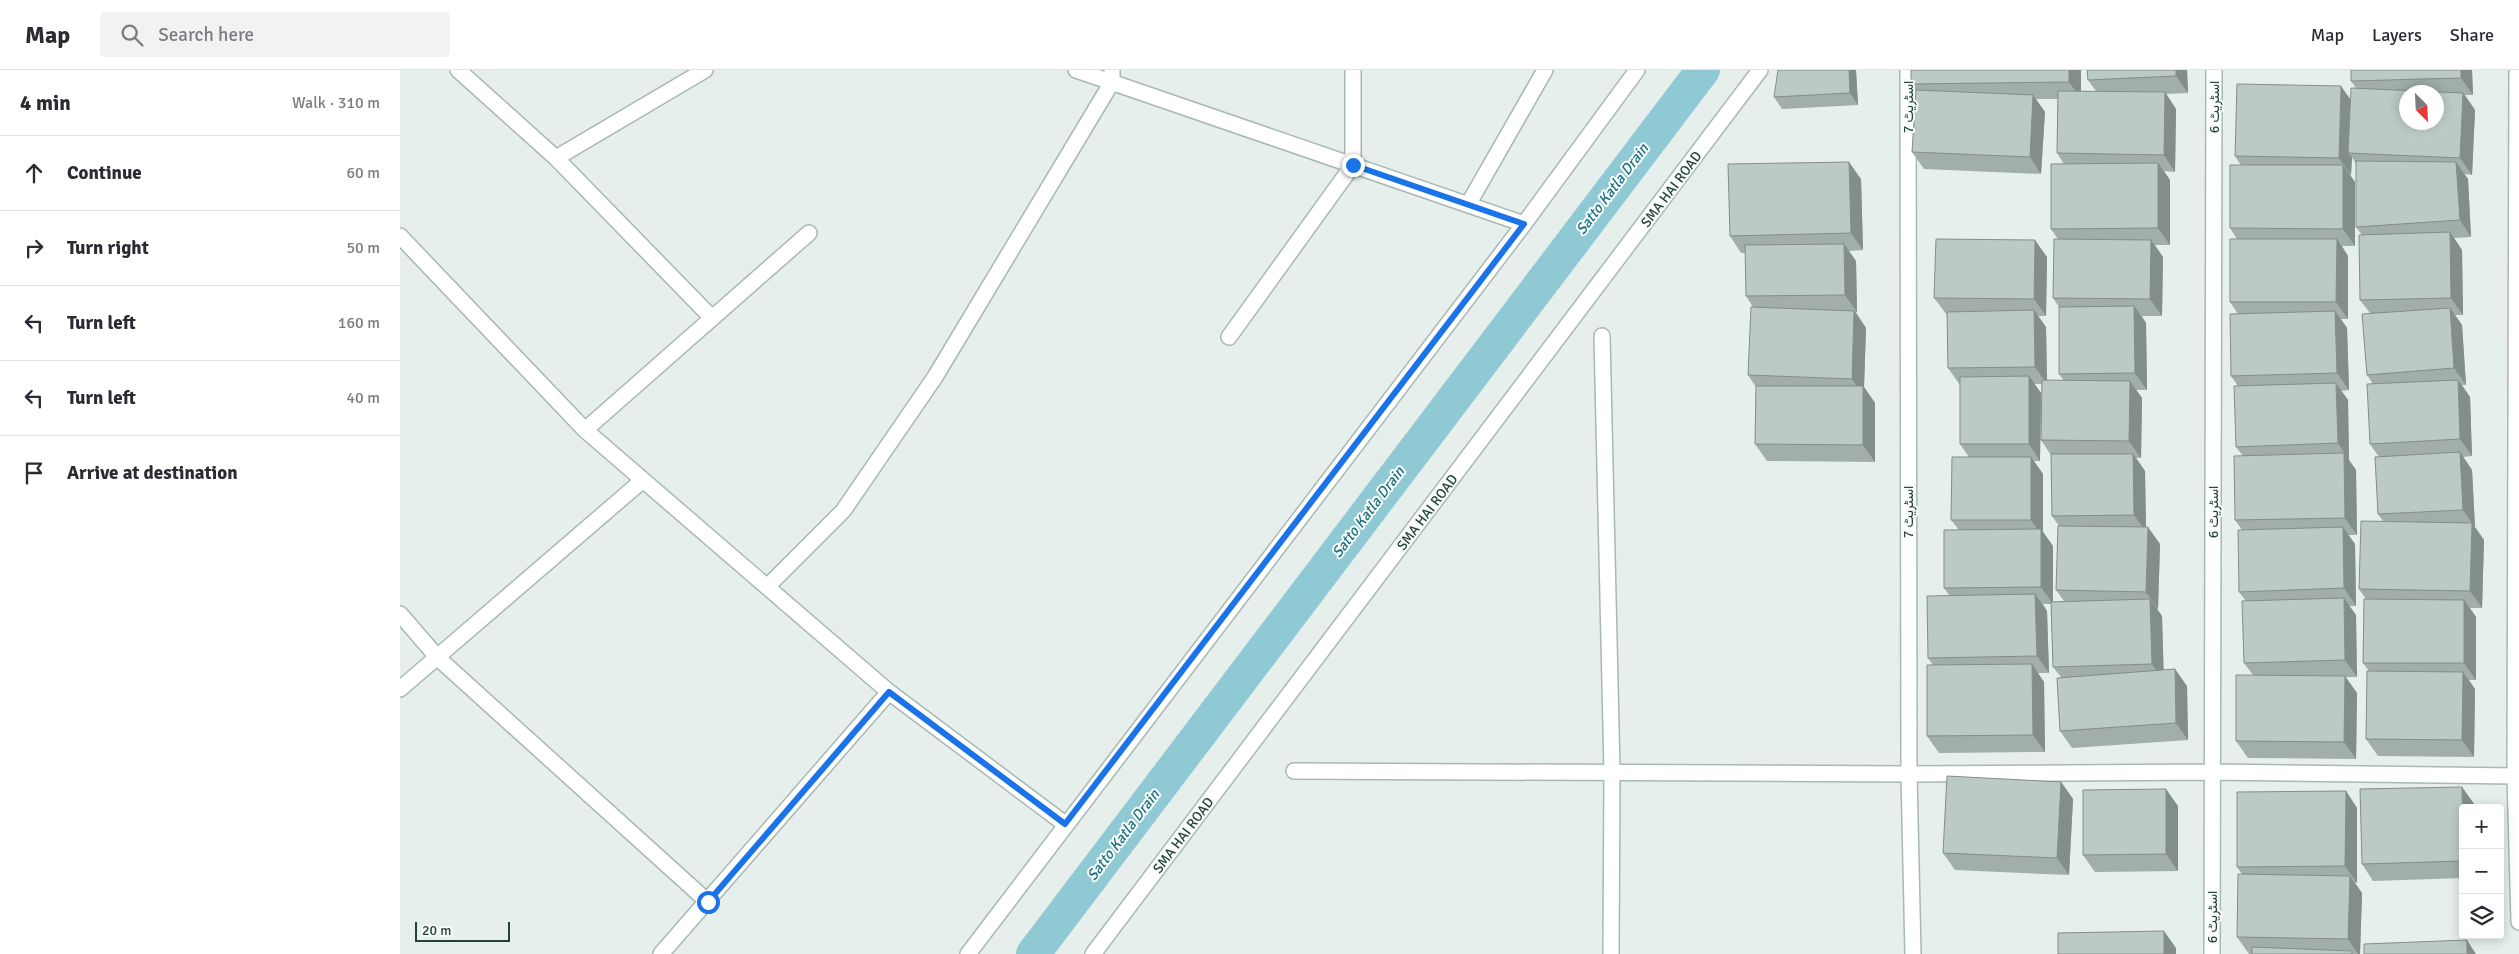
<!DOCTYPE html>
<meta charset="utf-8">
<style>
body{margin:0;font-family:Signika,Vazirmatn,sans-serif;background:#f2f2f3;color:#2b2b33}
.controls{position:absolute;right:15px;bottom:15px;display:grid;overflow:hidden;border-radius:5px;box-shadow:0 2px 12px #0003}
.controls button{width:45px;height:45px;display:grid;place-items:center;padding:0;border:0;border-bottom:1px solid #e1e1e2;background:#fff;color:#2b2b33;font:25px sans-serif}
.compass{position:absolute;left:1999px;top:15px;width:45px;height:45px;border-radius:50%;background:#fff;box-shadow:0 2px 12px #0003;rotate:156deg}
.scale{position:absolute;left:15px;bottom:12px;width:95px;box-sizing:border-box;padding-left:5px;border:2px solid #24423a;border-top:0;font-size:14px;line-height:18px;white-space:nowrap;color:#24423a;-webkit-text-stroke:4px #f7fbf9;paint-order:stroke}
.stop{position:absolute;width:15px;height:15px;margin:-11px;border:4px solid #1a73e8;border-radius:50%;background:#fff}
.stop.end{background:#1a73e8;border-color:#fff;box-shadow:0 1px 5px #0008}
.list{margin:0;padding:0;list-style:none}
h2{display:flex;justify-content:space-between;align-items:center;height:65px;margin:0;padding:0 20px;font-size:21px}
h2 small{font-size:16px;font-weight:400;color:#7c7c81}
.list li{display:grid;grid-template-columns:32px 1fr auto;gap:15px;align-items:center;box-sizing:border-box;height:75px;padding:0 20px;border-top:1px solid #e1e1e2}
.list b{display:block;font-size:19px;white-space:nowrap}
.list em{font-size:16px;font-style:normal;color:#7c7c81}
.icon{flex:none;width:28px;height:28px;fill:none;stroke:currentColor;stroke-width:2;stroke-linecap:round;stroke-linejoin:round}
.map{position:relative;flex:none;width:2119px;height:884px;overflow:hidden}
header{display:flex;align-items:center;gap:30px;box-sizing:border-box;height:70px;padding:0 25px;background:#fff;border-bottom:1px solid #e1e1e2}
header strong{font-size:24px}
nav{display:flex;gap:28px;margin-inline-start:auto;font-size:18px}
.search{width:350px;height:45px;background:#f2f2f3;display:flex;align-items:center;gap:12px;box-sizing:border-box;padding:0 18px;border-radius:5px;color:#7c7c81;font-size:19px}
main{display:flex}
aside{flex:1;background:#fff}
.map>svg:first-child{display:block}
.lines{fill:none;stroke-linecap:round;stroke-linejoin:round}
.canal{stroke:#8ec9d4;stroke-width:34}
.minor-casing{stroke:#a8b8b2;stroke-width:18}
.minor{stroke:#fff;stroke-width:15}
.wall{fill:#a1aea9;fill-rule:evenodd}
.shaded-wall{fill:#838d89}
.building{fill:#bbcac4;stroke:#838d89;fill-rule:evenodd}
.route{stroke:#1a73e8;stroke-width:6}
.labels{text-anchor:middle;stroke-width:4;stroke-linejoin:round;paint-order:stroke}
.street-label{font-size:14px;fill:#24423a;stroke:#f7fbf9}
.water-label{font-size:15px;font-style:italic;fill:#1c6f80;stroke:#f7fbf9}
</style>
<header>
<strong>Map</strong>
<div class="search"><svg class="icon" aria-label="search" viewBox="0 0 24 24"><circle cx="10" cy="10" r="6"/><path d="M15 15l6 6"/></svg>Search here</div>
<nav><a>Map</a><a>Layers</a><a>Share</a></nav>
</header>
<main>
<aside>
<h2>4 min<small>Walk · 310 m</small></h2>
<ul class="list">
<li><svg class="icon" aria-label="ahead" viewBox="0 0 24 24"><path d="M12 20V5M6 11l6-6 6 6"/></svg><div><b>Continue</b></div><em>60 m</em></li>
<li><svg class="icon" aria-label="right" viewBox="0 0 24 24"><path d="M7 20v-9h11M14 6l5 5-5 5"/></svg><div><b>Turn right</b></div><em>50 m</em></li>
<li><svg class="icon" aria-label="left" viewBox="0 0 24 24"><path d="M17 20v-9H6M10 6l-5 5 5 5"/></svg><div><b>Turn left</b></div><em>160 m</em></li>
<li><svg class="icon" aria-label="left" viewBox="0 0 24 24"><path d="M17 20v-9H6M10 6l-5 5 5 5"/></svg><div><b>Turn left</b></div><em>40 m</em></li>
<li><svg class="icon" aria-label="arrive" viewBox="0 0 24 24"><path d="M6 21V4h12l-3 4 3 4H6"/></svg><div><b>Arrive at destination</b></div></li>
</ul>
</aside>
<div class="map">
<svg width="2119" height="884" viewBox="0 0 2119 884">
<rect width="100%" height="100%" fill="#e6efeb"/>
<g class="lines">
<!-- canal -->
<path class="canal" d="M 633,884 L 1303,0"/>
<defs>
<path id="minor" d="M 58,0 L 156,88 L 312,248
M 676,0 L 1124,154
M 1508,0 L 1509,704 L 1513,884
M 2117,0 L 2115,706 L 2119,852
M 156,88 L 305,0
M 1069,133 L 1145,0
M 0,166 L 185,360 L 489,622 L 665,754
M 1202,266 L 1212,701 L 1211,884
M 829,267 L 953,95 L 953,0
M 185,360 L 409,163
M 367,517 L 443,441 L 535,307 L 712,12 L 712,0
M 0,544 L 38,588 L 308,832
M 0,619 L 243,410
M 894,701 L 1509,704 L 1812,702 L 2115,706
M 261,884 L 489,622
M 568,884 L 1124,154 L 1237,0
M 693,884 L 1360,0
M 1812,884 L 1814,0"/>
</defs>
<!-- minor casing -->
<use href="#minor" class="minor-casing"/>
<!-- minor -->
<use href="#minor" class="minor"/>
</g>
<!-- wall -->
<path class="wall" d="M 1456,0 L 1458,35 L 1382,39 L 1374,27 Z
M 1681,0 L 1681,21 L 1696,21 L 1688,10 L 1787,0 L 1788,23 L 1766,24 L 1776,39 L 1775,102 L 1764,101 L 1770,110 L 1770,175 L 1755,175 L 1763,187 L 1762,246 L 1742,246 L 1746,253 L 1747,320 L 1736,320 L 1742,328 L 1741,388 L 1736,388 L 1745,401 L 1746,457 L 1760,474 L 1758,539 L 1757,539 L 1762,546 L 1763,600 L 1787,616 L 1788,670 L 1672,678 L 1660,661 L 1661,607 L 1653,597 L 1651,534 L 1643,534 L 1647,541 L 1649,603 L 1638,603 L 1644,612 L 1645,682 L 1539,683 L 1527,666 L 1533,595 L 1528,588 L 1550,526 L 1544,518 L 1559,460 L 1551,450 L 1569,387 L 1560,374 L 1560,315 L 1548,298 L 1547,245 L 1534,228 L 1647,187 L 1646,246 L 1638,246 L 1646,257 L 1647,310 L 1664,311 L 1659,304 L 1659,237 L 1653,228 L 1658,169 L 1651,159 L 1664,94 L 1657,83 L 1658,29 L 1636,29 L 1645,42 L 1641,104 L 1524,99 L 1512,82 L 1516,21 L 1511,14 ZM 1634,314 L 1642,314 L 1641,370 L 1651,385 L 1652,446 L 1659,456 L 1656,520 L 1664,531 L 1653,532 L 1653,476 L 1643,462 L 1643,404 L 1634,391 L 1640,391 L 1641,323 Z
M 1951,0 L 2072,0 L 2073,25 L 2065,25 L 2075,40 L 2072,105 L 2064,104 L 2068,109 L 2071,167 L 2054,168 L 2062,180 L 2063,245 L 2055,245 L 2062,255 L 2066,315 L 2062,315 L 2070,327 L 2072,386 L 2063,387 L 2072,400 L 2075,457 L 2084,470 L 2082,538 L 2070,538 L 2076,547 L 2076,610 L 2069,610 L 2075,619 L 2074,687 L 1978,686 L 1966,669 L 1969,601 L 1963,593 L 1966,529 L 1959,519 L 1983,451 L 1978,444 L 1979,387 L 1970,374 L 1973,314 L 1967,305 L 1970,243 L 1960,230 L 1962,165 L 1956,157 L 1956,94 L 1952,87 L 1951,105 L 1950,105 L 1955,112 L 1955,176 L 1942,176 L 1948,186 L 1948,249 L 1941,249 L 1947,258 L 1949,320 L 1941,321 L 1948,330 L 1949,390 L 1956,400 L 1957,465 L 1948,465 L 1955,474 L 1956,536 L 1949,536 L 1956,545 L 1957,607 L 1945,607 L 1957,623 L 1956,689 L 1848,688 L 1836,671 L 1853,605 L 1844,593 L 1846,531 L 1839,522 L 1842,460 L 1835,450 L 1843,386 L 1836,377 L 1838,316 L 1831,306 L 1838,244 L 1830,232 L 1837,169 L 1830,158 L 1841,95 L 1835,86 L 1951,30 L 1956,18 L 1951,11 Z
M 1461,109 L 1463,180 L 1449,181 L 1456,191 L 1457,242 L 1456,242 L 1466,258 L 1464,317 L 1475,333 L 1475,392 L 1367,391 L 1355,374 L 1356,317 L 1348,305 L 1353,237 L 1346,226 L 1346,183 L 1341,183 L 1330,166 Z
M 1661,712 L 1673,729 L 1669,805 L 1555,800 L 1543,783 Z
M 2062,717 L 2074,734 L 2074,738 L 2063,738 L 2063,808 L 1973,811 L 1962,794 Z
M 1946,721 L 1957,738 L 1957,813 L 1955,813 L 1962,823 L 1960,884 L 1849,884 L 1837,867 L 1842,804 L 1837,797 Z
M 1778,736 L 1778,801 L 1695,802 L 1683,785 Z"/>
<!-- shaded-wall -->
<path class="shaded-wall" d="M 1449,0 L 1456,0 L 1458,35 L 1450,23 Z
M 1669,0 L 1681,0 L 1681,29 L 1669,12 Z
M 1776,0 L 1787,0 L 1788,23 L 1776,6 Z
M 2061,0 L 2072,0 L 2073,25 L 2061,8 Z
M 1941,16 L 1953,33 L 1948,83 L 1952,87 L 1951,105 L 1939,88 Z
M 1765,22 L 1776,39 L 1775,102 L 1764,85 Z
M 2063,23 L 2075,40 L 2072,105 L 2060,88 Z
M 1633,25 L 1645,42 L 1641,104 L 1630,87 Z
M 1449,92 L 1461,109 L 1463,180 L 1451,163 Z
M 2056,92 L 2068,109 L 2071,167 L 2060,150 Z
M 1758,93 L 1770,110 L 1770,175 L 1758,158 Z
M 1943,95 L 1955,112 L 1955,176 L 1943,159 Z
M 2050,162 L 2062,180 L 2063,245 L 2051,228 Z
M 1937,169 L 1948,186 L 1948,249 L 1936,232 Z
M 1635,170 L 1647,187 L 1646,246 L 1634,229 Z
M 1751,170 L 1763,187 L 1762,246 L 1750,229 Z
M 1444,174 L 1456,191 L 1457,242 L 1445,225 Z
M 1734,236 L 1746,253 L 1747,320 L 1735,303 Z
M 2050,238 L 2062,255 L 2066,315 L 2054,298 Z
M 1634,240 L 1646,257 L 1647,314 L 1635,297 Z
M 1454,241 L 1466,258 L 1464,317 L 1475,333 L 1475,392 L 1463,375 L 1463,325 L 1452,309 Z
M 1935,241 L 1947,258 L 1949,320 L 1937,303 Z
M 1629,306 L 1641,323 L 1640,391 L 1629,374 Z
M 2058,310 L 2070,327 L 2072,386 L 2060,369 Z
M 1730,311 L 1742,328 L 1741,388 L 1729,371 Z
M 1936,313 L 1948,330 L 1949,390 L 1938,373 Z
M 2060,382 L 2072,400 L 2075,457 L 2063,440 Z
M 1944,383 L 1956,400 L 1957,465 L 1945,448 Z
M 1733,384 L 1745,401 L 1746,462 L 1734,445 Z
M 1631,387 L 1643,404 L 1643,462 L 1653,476 L 1653,534 L 1641,517 L 1641,464 L 1631,450 Z
M 2072,453 L 2084,470 L 2082,538 L 2070,521 Z
M 1748,457 L 1760,474 L 1758,539 L 1746,522 Z
M 1943,457 L 1955,474 L 1956,536 L 1944,518 Z
M 1635,524 L 1647,541 L 1649,603 L 1637,586 Z
M 1944,528 L 1956,545 L 1957,607 L 1945,590 Z
M 1750,529 L 1762,546 L 1764,611 L 1752,594 Z
M 2064,530 L 2076,547 L 2076,610 L 2064,593 Z
M 1632,594 L 1644,612 L 1645,682 L 1633,665 Z
M 1775,599 L 1787,616 L 1788,670 L 1776,653 Z
M 2063,602 L 2075,619 L 2074,687 L 2062,670 Z
M 1945,606 L 1957,623 L 1956,689 L 1944,672 Z
M 1661,712 L 1673,729 L 1669,805 L 1657,788 Z
M 2062,717 L 2074,734 L 2074,738 L 2063,738 Z
M 1766,719 L 1778,736 L 1778,801 L 1766,784 Z
M 1946,721 L 1957,738 L 1957,813 L 1945,796 Z
M 1950,806 L 1962,823 L 1960,884 L 1958,884 L 1948,869 Z
M 1764,861 L 1776,878 L 1776,884 L 1764,884 Z
M 2067,870 L 2076,884 L 2067,884 Z"/>
<!-- building -->
<path class="building" d="M 1378,0 L 1449,0 L 1450,23 L 1374,27 Z
M 1511,0 L 1669,0 L 1669,12 L 1511,14 Z
M 1687,0 L 1776,0 L 1776,6 L 1688,10 Z
M 1951,0 L 2061,0 L 2061,8 L 1951,11 Z
M 1837,14 L 1941,16 L 1939,88 L 1835,86 Z
M 1951,18 L 2063,23 L 2060,88 L 1948,83 ZM 2006,22 L 2036,22 L 2036,52 L 2006,52 Z
M 1516,20 L 1633,25 L 1630,87 L 1512,82 Z
M 1658,21 L 1765,22 L 1764,85 L 1657,83 Z
M 1956,91 L 2056,92 L 2060,150 L 1956,157 Z
M 1449,92 L 1451,163 L 1330,166 L 1328,94 Z
M 1758,93 L 1758,158 L 1651,159 L 1651,94 Z
M 1830,95 L 1943,95 L 1943,159 L 1830,158 Z
M 2050,162 L 2051,228 L 1960,230 L 1959,165 Z
M 1536,169 L 1635,170 L 1634,229 L 1534,228 Z
M 1654,169 L 1751,170 L 1750,229 L 1653,228 Z
M 1830,169 L 1937,169 L 1936,232 L 1830,232 Z
M 1444,174 L 1445,225 L 1346,226 L 1345,175 Z
M 1734,236 L 1735,303 L 1659,304 L 1659,237 Z
M 1351,237 L 1454,241 L 1452,309 L 1348,305 Z
M 2050,238 L 2054,298 L 1967,305 L 1962,244 Z
M 1634,240 L 1635,297 L 1548,298 L 1547,242 Z
M 1935,241 L 1937,303 L 1831,306 L 1830,244 Z
M 1629,306 L 1629,374 L 1560,374 L 1560,307 Z
M 1642,310 L 1730,311 L 1729,371 L 1641,370 Z
M 2058,310 L 2060,369 L 1970,374 L 1967,314 Z
M 1936,313 L 1938,373 L 1836,377 L 1834,316 Z
M 1356,316 L 1463,316 L 1463,375 L 1355,374 Z
M 2060,382 L 2063,440 L 1978,444 L 1975,387 Z
M 1944,383 L 1945,448 L 1835,450 L 1834,386 Z
M 1651,384 L 1733,384 L 1734,445 L 1652,446 Z
M 1552,387 L 1631,387 L 1631,450 L 1551,450 Z
M 1961,451 L 2072,453 L 2070,521 L 1959,519 Z
M 1658,456 L 1748,457 L 1746,522 L 1656,520 Z
M 1943,457 L 1944,518 L 1839,522 L 1838,460 Z
M 1641,459 L 1641,517 L 1544,518 L 1544,460 Z
M 1635,524 L 1637,586 L 1528,588 L 1527,526 Z
M 1944,528 L 1945,590 L 1844,593 L 1842,531 Z
M 1750,529 L 1752,594 L 1653,597 L 1651,532 Z
M 1964,529 L 2064,530 L 2064,593 L 1963,593 Z
M 1632,594 L 1633,665 L 1527,666 L 1527,595 Z
M 1775,599 L 1776,653 L 1660,661 L 1657,608 Z
M 1967,601 L 2063,602 L 2062,670 L 1966,669 Z
M 1836,605 L 1945,606 L 1944,672 L 1836,671 Z
M 1547,706 L 1661,712 L 1657,788 L 1543,783 Z
M 2062,717 L 2063,791 L 1962,794 L 1960,719 Z
M 1766,719 L 1766,784 L 1683,785 L 1683,720 Z
M 1946,721 L 1945,796 L 1837,797 L 1837,722 Z
M 1838,804 L 1950,806 L 1948,869 L 1837,867 Z
M 1764,861 L 1764,884 L 1658,884 L 1658,863 Z
M 2067,870 L 2067,884 L 1964,884 L 1964,874 Z
M 1852,877 L 1952,881 L 1952,884 L 1852,884 Z"/>
<g class="lines">
<!-- route -->
<path class="route" d="M 308,832 L 489,622 L 665,754 L 1124,154 L 953,95"/>
</g>
<g class="labels">
<!-- street labels -->
<g class="street-label">
<text transform="translate(1508 37) rotate(-90)" y="5">اسٹریٹ 7</text>
<text transform="translate(1814 37) rotate(-90)" y="5">اسٹریٹ 6</text>
<text transform="translate(1271 119) rotate(-53)" y="5">SMA HAI ROAD</text>
<text transform="translate(1027 442) rotate(-53)" y="5">SMA HAI ROAD</text>
<text transform="translate(1508 442) rotate(-90)" y="5">اسٹریٹ 7</text>
<text transform="translate(1813 442) rotate(-90)" y="5">اسٹریٹ 6</text>
<text transform="translate(783 765) rotate(-53)" y="5">SMA HAI ROAD</text>
<text transform="translate(1812 847) rotate(-90)" y="5">اسٹریٹ 6</text>
</g>
<!-- water labels -->
<g class="water-label">
<text transform="translate(1212 119) rotate(-53)" y="5">Satto Katla Drain</text>
<text transform="translate(968 442) rotate(-53)" y="5">Satto Katla Drain</text>
<text transform="translate(723 765) rotate(-53)" y="5">Satto Katla Drain</text>
</g>
</g>
</svg>
<div class="controls">
<button>+</button>
<button>−</button>
<button><svg class="icon" aria-label="layers" viewBox="0 0 24 24"><path d="M12 4l9 5-9 5-9-5zM3 14l9 5 9-5"/></svg></button>
</div>
<svg class="compass" viewBox="-18 -18 36 36"><path d="M0-13l5 13h-10z" fill="#e53935"/><path d="M0 13l5-13h-10z" fill="#7c7c81"/></svg>
<div class="scale">20 m</div>
<div class="stop" style="left:308px;top:832px"></div>
<div class="stop end" style="left:953px;top:95px"></div>
</div>
</main>
